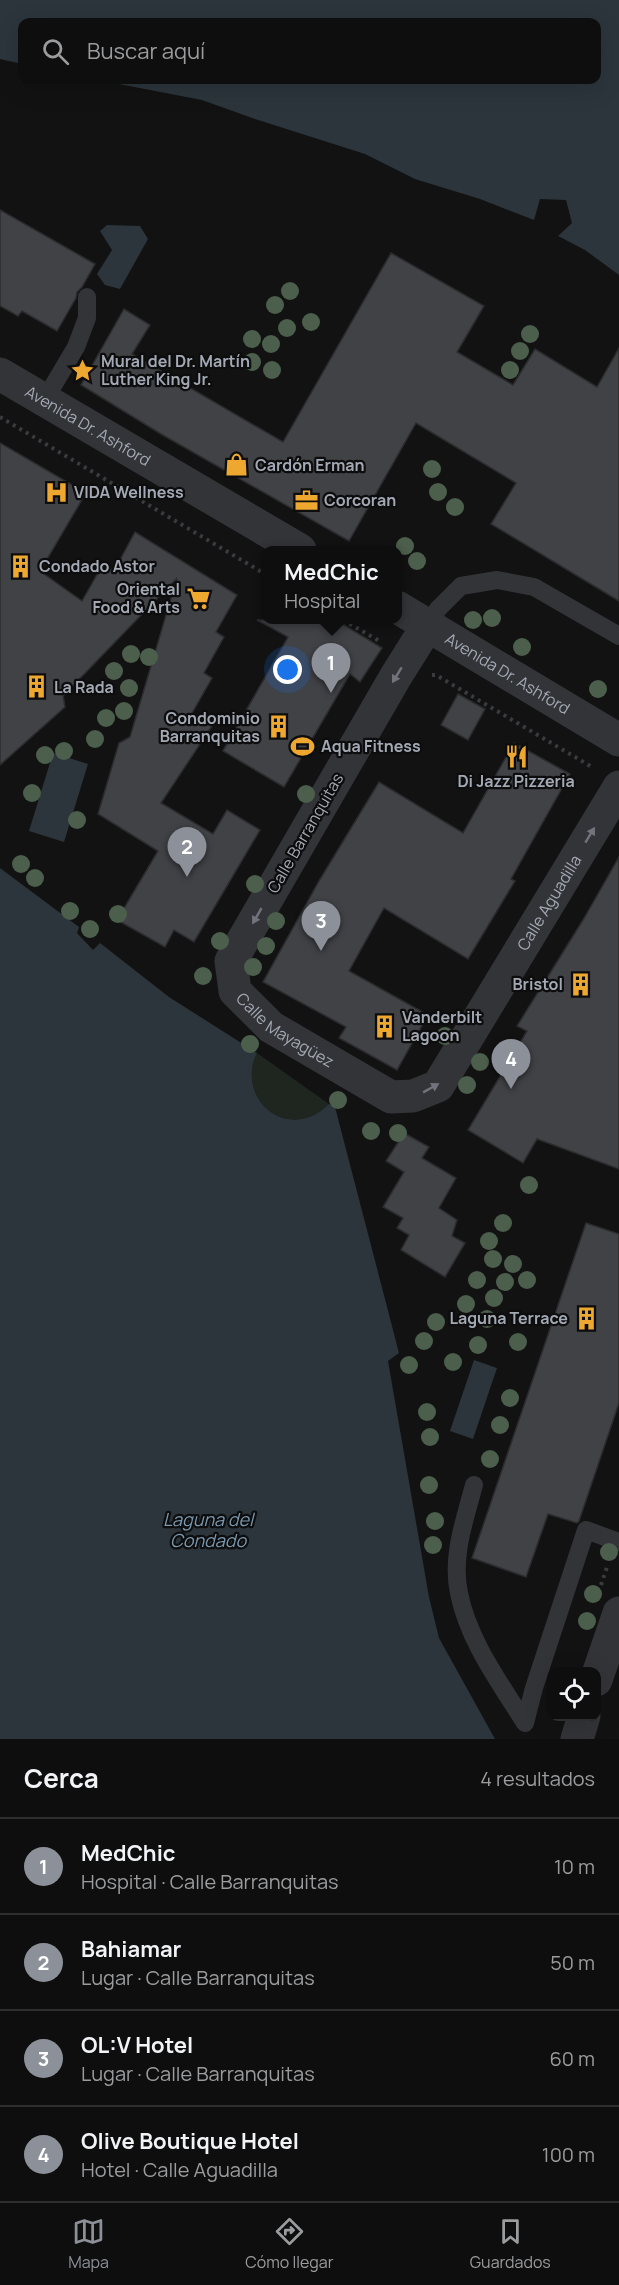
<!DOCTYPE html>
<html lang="es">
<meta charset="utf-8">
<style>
body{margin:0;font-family:Manrope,sans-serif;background:#1c1c1c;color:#f1f3f6}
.controls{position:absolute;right:18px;bottom:18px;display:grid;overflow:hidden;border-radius:12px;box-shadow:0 6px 24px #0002}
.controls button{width:54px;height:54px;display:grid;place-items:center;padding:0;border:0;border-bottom:2px solid #2e2e2e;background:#0e0e0e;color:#f1f3f6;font:30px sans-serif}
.you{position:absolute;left:288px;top:670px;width:21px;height:21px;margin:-15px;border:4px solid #fff;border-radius:50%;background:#1a73e8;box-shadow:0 0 0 9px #1a73e833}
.badge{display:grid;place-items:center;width:39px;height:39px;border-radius:50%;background:#8c9099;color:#fff;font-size:20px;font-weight:700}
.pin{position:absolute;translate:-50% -50px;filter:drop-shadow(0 2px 3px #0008)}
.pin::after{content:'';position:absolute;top:32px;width:21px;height:18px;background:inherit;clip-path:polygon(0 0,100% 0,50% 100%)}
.popup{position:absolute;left:261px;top:546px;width:141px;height:78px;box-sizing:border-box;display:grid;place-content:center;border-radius:12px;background:#0e0e0e;filter:drop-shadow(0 2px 4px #0005);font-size:20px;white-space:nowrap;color:#9b9c9e}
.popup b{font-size:22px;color:#f1f3f6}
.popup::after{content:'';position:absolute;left:50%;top:100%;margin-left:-12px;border:12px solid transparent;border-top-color:#0e0e0e}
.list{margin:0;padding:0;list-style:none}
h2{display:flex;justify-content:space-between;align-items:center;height:78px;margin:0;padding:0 24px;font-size:26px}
h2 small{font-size:20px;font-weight:400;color:#9b9c9e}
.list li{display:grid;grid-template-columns:39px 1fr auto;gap:18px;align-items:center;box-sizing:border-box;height:96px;padding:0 24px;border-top:2px solid #2e2e2e}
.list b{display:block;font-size:22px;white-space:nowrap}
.list p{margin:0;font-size:20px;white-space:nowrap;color:#9b9c9e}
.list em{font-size:20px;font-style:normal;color:#9b9c9e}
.icon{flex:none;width:33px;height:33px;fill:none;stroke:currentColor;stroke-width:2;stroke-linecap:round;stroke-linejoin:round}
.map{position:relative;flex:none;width:619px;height:1739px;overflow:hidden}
.search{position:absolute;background:#0e0e0e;box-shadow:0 6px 24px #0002;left:18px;right:18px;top:18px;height:66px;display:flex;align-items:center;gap:15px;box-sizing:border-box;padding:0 21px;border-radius:12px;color:#9b9c9e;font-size:22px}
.sheet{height:462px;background:#0e0e0e}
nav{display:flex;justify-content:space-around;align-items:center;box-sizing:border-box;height:84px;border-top:2px solid #2e2e2e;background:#0e0e0e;font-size:16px;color:#9b9c9e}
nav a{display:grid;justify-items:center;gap:3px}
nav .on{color:#8c9099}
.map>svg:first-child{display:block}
.green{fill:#1e261f}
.water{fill:#2b353b}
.building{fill:#414246;stroke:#2c2c2f;stroke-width:1.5}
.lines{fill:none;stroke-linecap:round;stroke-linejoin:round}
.path{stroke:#393b3f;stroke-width:4;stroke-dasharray:3 4.5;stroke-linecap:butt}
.service{stroke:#333438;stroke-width:18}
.minor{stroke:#333438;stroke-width:33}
.tertiary{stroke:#333438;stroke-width:33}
.tree{fill:#4b5f4c}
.oneway{fill:#71747c}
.labels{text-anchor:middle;stroke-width:4.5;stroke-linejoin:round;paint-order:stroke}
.poi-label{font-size:16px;font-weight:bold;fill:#a3a9b4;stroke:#0d0d0e;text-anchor:start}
.street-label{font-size:16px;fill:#a3a9b4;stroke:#0d0d0e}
.water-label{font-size:18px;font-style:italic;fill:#7a98af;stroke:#0d0d0e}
</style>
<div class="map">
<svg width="619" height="1739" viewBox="0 0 619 1739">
<rect width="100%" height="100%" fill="#121213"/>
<!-- green -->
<path class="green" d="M 257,1053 L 329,1104 C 325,1107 319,1113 314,1115 C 274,1134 238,1091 257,1053 Z"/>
<!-- water -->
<path class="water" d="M 0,0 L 619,0 L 619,275 L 585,250 L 558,236 L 572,223 L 566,200 L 540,199 L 534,220 L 480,199 L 415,179 L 365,154 L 255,119 L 202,100 L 98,80 L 596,80 L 596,22 L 22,22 L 22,64 L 0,59 Z
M 107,225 L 140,226 L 148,239 L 120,289 L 105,285 L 97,274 L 112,250 L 100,231 Z
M 53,753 L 88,764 L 64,842 L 29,831 Z
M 0,868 L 79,927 L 77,933 L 93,950 L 100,943 L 169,997 L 257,1053 C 238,1091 274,1134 314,1115 C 319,1113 325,1107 329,1104 L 335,1107 L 399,1353 L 388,1361 L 429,1597 L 439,1638 L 495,1739 L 0,1739 Z
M 474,1360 L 497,1368 L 473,1439 L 450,1431 Z"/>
<!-- building -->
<path class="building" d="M 0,210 L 95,264 L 82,287 L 77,292 L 76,298 L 57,331 L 22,311 L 18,316 L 0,306 Z
M 391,253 L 484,306 L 457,352 L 513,385 L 535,349 L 597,387 L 619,348 L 619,601 L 491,524 L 516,483 L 416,423 L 349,541 L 161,434 L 81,385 L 124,309 L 150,325 L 132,354 L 283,442 Z
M 0,443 L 86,493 L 40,571 L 82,601 L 103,564 L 114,571 L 135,532 L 237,595 L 216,632 L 224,637 L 204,673 L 212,678 L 191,715 L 212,726 L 161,803 L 213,834 L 227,810 L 260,830 L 194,942 L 174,930 L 165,947 L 117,920 L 158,851 L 98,814 L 119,743 L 130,737 L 177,578 L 63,696 L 65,707 L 0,765 Z
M 257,620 L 336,620 L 382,648 L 360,682 L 350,674 L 284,787 L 223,751 L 288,637 Z
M 458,694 L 485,709 L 468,740 L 441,725 Z
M 514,743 L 570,774 L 511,879 L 515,881 L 468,959 L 384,908 L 349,971 L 428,1015 L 397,1070 L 339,1038 L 346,1027 L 263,982 L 319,881 L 379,782 L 463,833 Z
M 619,857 L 619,1169 L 537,1139 L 523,1163 L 468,1130 L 527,1031 L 517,1026 L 583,920 Z
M 404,1133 L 429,1147 L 422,1158 L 456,1178 L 439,1208 L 457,1220 L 452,1236 L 465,1243 L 445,1277 L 401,1250 L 409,1235 L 397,1228 L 403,1218 L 383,1207 L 404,1172 L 386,1161 Z
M 586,1223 L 619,1234 L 619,1403 L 579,1521 L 577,1523 L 548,1514 L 526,1577 L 472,1558 Z"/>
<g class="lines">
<!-- path -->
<path class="path" d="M 0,417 L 265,574
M 343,620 L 381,642
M 432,675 L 436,675 L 592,767 L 593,769
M 601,1585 L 608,1564"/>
<!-- service -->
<path class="service" d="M 44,401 L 76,347 L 87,318 L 87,297
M 428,625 L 438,609 L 461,586 L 497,580 L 534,587 L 619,636
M 474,1485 C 465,1519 451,1557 459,1593 C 468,1640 500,1683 525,1723 L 534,1688 L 586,1530 L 619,1542"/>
<!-- minor -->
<g class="minor">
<path id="s1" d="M 428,625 L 396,676 L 231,961 L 235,991 L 271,1027 L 391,1097 L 413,1096 L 438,1086 L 619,787"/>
<path d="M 596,1680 L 619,1613"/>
<path d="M 577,1739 L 584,1716"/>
</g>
<!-- tertiary -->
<g class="tertiary">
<path id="s2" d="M 0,374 L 300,550"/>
<path id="s3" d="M 397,607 L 619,740"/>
</g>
</g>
<!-- trees -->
<g class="tree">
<circle cx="290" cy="291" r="9"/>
<circle cx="275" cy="305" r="9"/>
<circle cx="311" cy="322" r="9"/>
<circle cx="287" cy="328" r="9"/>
<circle cx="530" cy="334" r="9"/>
<circle cx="252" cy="339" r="9"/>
<circle cx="271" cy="344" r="9"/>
<circle cx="520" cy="351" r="9"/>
<circle cx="252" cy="362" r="9"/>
<circle cx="272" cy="370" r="9"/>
<circle cx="510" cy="370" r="9"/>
<circle cx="432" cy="469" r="9"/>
<circle cx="438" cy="492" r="9"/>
<circle cx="455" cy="507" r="9"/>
<circle cx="405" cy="546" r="9"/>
<circle cx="417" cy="561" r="9"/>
<circle cx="492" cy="618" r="9"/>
<circle cx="473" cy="620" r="9"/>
<circle cx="522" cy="647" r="9"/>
<circle cx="131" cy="654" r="9"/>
<circle cx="149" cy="657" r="9"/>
<circle cx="114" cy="671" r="9"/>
<circle cx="129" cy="688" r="9"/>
<circle cx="598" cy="689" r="9"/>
<circle cx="124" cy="711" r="9"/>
<circle cx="106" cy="718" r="9"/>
<circle cx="95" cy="739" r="9"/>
<circle cx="64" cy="751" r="9"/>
<circle cx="45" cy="755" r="9"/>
<circle cx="32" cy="793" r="9"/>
<circle cx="306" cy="794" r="9"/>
<circle cx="77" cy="820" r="9"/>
<circle cx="21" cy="864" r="9"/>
<circle cx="35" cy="878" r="9"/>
<circle cx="255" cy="884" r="9"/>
<circle cx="70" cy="911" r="9"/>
<circle cx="118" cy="914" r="9"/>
<circle cx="276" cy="921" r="9"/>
<circle cx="90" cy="929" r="9"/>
<circle cx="220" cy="941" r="9"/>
<circle cx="266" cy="946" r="9"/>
<circle cx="253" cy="967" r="9"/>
<circle cx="203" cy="976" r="9"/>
<circle cx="445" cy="1036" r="9"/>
<circle cx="250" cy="1044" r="9"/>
<circle cx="480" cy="1062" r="9"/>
<circle cx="467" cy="1085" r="9"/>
<circle cx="338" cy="1100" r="9"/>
<circle cx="371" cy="1131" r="9"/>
<circle cx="398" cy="1133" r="9"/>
<circle cx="529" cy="1185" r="9"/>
<circle cx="503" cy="1223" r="9"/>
<circle cx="489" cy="1241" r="9"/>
<circle cx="493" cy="1259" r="9"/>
<circle cx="513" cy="1264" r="9"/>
<circle cx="477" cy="1280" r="9"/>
<circle cx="527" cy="1280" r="9"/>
<circle cx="505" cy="1282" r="9"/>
<circle cx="494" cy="1298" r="9"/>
<circle cx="466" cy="1304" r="9"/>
<circle cx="487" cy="1319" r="9"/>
<circle cx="436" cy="1322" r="9"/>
<circle cx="424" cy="1341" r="9"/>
<circle cx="518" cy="1342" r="9"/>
<circle cx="478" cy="1345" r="9"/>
<circle cx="453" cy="1362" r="9"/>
<circle cx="409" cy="1365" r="9"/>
<circle cx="510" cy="1398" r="9"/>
<circle cx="427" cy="1412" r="9"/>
<circle cx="500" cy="1425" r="9"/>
<circle cx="430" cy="1437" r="9"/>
<circle cx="490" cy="1459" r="9"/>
<circle cx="429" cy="1485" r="9"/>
<circle cx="435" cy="1521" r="9"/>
<circle cx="433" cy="1545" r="9"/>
<circle cx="609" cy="1552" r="9"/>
<circle cx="593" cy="1594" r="9"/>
<circle cx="587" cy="1621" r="9"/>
</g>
<!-- one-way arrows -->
<defs><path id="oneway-solid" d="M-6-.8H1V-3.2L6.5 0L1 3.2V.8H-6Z" transform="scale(1.5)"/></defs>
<g class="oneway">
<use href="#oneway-solid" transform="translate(397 675) rotate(121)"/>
<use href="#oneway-solid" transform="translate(590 835) rotate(-59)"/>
<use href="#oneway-solid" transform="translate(257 916) rotate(120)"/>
<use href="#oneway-solid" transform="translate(431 1088) rotate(-29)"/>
</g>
<!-- icons -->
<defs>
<symbol id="sight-bare" viewBox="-9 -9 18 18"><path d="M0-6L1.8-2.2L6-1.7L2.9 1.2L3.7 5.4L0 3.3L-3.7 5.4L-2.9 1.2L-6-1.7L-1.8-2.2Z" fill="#eea72f" stroke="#0d0d0e" stroke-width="2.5" paint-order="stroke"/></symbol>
<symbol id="shop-bare" viewBox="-9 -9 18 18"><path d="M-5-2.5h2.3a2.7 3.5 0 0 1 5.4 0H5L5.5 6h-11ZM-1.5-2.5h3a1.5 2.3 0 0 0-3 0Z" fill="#eea72f" stroke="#0d0d0e" stroke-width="2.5" paint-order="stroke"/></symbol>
<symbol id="hospital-bare" viewBox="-9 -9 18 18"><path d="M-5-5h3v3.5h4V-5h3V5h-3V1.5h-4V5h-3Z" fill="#eea72f" stroke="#0d0d0e" stroke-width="2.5" paint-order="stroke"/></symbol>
<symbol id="office-bare" viewBox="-9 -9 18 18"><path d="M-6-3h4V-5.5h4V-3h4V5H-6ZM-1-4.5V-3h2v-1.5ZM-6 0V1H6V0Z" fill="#eea72f" stroke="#0d0d0e" stroke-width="2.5" paint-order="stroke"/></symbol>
<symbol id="building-bare" viewBox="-9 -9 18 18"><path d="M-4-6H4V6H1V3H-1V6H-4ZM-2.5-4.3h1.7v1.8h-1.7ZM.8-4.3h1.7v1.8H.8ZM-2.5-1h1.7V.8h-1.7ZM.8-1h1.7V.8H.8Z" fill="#eea72f" stroke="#0d0d0e" stroke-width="2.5" paint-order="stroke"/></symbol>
<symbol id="supermarket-bare" viewBox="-9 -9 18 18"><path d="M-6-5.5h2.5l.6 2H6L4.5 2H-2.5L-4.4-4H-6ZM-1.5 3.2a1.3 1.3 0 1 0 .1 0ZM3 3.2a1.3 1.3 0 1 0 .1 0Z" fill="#eea72f" stroke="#0d0d0e" stroke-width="2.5" paint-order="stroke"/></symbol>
<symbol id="stadium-bare" viewBox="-9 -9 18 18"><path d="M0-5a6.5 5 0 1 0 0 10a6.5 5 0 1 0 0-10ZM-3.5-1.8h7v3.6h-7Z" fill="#eea72f" stroke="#0d0d0e" stroke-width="2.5" paint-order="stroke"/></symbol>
<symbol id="restaurant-bare" viewBox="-9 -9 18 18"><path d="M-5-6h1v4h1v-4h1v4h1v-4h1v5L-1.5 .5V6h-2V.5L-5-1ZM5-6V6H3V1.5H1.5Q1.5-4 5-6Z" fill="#eea72f" stroke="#0d0d0e" stroke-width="2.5" paint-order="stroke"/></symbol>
</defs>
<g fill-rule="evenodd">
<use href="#sight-bare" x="66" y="354" width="33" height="33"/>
<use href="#shop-bare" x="220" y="448" width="33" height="33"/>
<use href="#hospital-bare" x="40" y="476" width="33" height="33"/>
<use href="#office-bare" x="290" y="484" width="33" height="33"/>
<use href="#building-bare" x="4" y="550" width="33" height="33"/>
<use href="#supermarket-bare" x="182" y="582" width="33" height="33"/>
<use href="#building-bare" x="20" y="670" width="33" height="33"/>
<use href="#building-bare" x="262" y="710" width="33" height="33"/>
<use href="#stadium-bare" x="286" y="730" width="33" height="33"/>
<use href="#restaurant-bare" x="500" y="740" width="33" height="33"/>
<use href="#building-bare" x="564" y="968" width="33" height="33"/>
<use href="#building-bare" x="368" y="1010" width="33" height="33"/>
<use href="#building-bare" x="570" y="1302" width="33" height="33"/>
</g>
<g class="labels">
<!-- poi labels -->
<g class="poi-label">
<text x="101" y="367">Mural del Dr. Martín<tspan x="101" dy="18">Luther King Jr.</tspan></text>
<text x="255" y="471">Cardón Erman</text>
<text x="74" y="498">VIDA Wellness</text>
<text x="324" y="506">Corcoran</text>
<text x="39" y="572">Condado Astor</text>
<text x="180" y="595" text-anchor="end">Oriental<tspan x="180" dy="18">Food &amp; Arts</tspan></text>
<text x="54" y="693">La Rada</text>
<text x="260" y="724" text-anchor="end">Condominio<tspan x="260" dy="18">Barranquitas</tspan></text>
<text x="321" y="752">Aqua Fitness</text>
<text x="516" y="787" text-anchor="middle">Di Jazz Pizzeria</text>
<text x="563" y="990" text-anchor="end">Bristol</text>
<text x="402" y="1023">Vanderbilt<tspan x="402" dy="18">Lagoon</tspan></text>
<text x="568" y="1324" text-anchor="end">Laguna Terrace</text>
</g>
<!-- street labels -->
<g class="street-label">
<text dy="6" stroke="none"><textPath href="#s2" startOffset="102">Avenida Dr. Ashford</textPath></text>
<text dy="6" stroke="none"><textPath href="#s3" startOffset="129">Avenida Dr. Ashford</textPath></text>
<text transform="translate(305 833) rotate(-60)" y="6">Calle Barranquitas</text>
<text dy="6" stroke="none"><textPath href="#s1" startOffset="873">Calle Aguadilla</textPath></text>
<text dy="6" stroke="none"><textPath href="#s1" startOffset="484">Calle Mayagüez</textPath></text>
</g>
<!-- water labels -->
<g class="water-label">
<text x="208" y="1526">Laguna del<tspan x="208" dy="21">Condado</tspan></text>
</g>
</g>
</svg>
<div class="controls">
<button><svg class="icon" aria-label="locate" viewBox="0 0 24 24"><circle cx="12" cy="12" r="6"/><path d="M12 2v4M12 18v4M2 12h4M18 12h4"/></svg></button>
</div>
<div class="you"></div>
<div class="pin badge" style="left:331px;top:693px">1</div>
<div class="popup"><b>MedChic</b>Hospital</div>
<div class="pin badge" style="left:187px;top:877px">2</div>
<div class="pin badge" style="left:321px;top:951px">3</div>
<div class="pin badge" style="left:511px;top:1089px">4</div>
<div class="search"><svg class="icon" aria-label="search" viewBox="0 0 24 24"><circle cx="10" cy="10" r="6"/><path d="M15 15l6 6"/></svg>Buscar aquí</div>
</div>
<section class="sheet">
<h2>Cerca<small>4 resultados</small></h2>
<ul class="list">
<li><span class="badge">1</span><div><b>MedChic</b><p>Hospital · Calle Barranquitas</p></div><em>10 m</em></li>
<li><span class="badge">2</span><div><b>Bahiamar</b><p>Lugar · Calle Barranquitas</p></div><em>50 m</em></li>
<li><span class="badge">3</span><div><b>OL:V Hotel</b><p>Lugar · Calle Barranquitas</p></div><em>60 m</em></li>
<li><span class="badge">4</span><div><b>Olive Boutique Hotel</b><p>Hotel · Calle Aguadilla</p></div><em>100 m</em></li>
</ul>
</section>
<nav>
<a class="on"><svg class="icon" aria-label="map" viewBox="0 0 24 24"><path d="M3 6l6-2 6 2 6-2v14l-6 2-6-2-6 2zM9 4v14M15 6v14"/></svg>Mapa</a>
<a><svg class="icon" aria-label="directions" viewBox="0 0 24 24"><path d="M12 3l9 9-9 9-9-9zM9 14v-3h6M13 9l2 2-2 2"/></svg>Cómo llegar</a>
<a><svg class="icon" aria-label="saved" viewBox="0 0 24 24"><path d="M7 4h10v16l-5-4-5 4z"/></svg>Guardados</a>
</nav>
